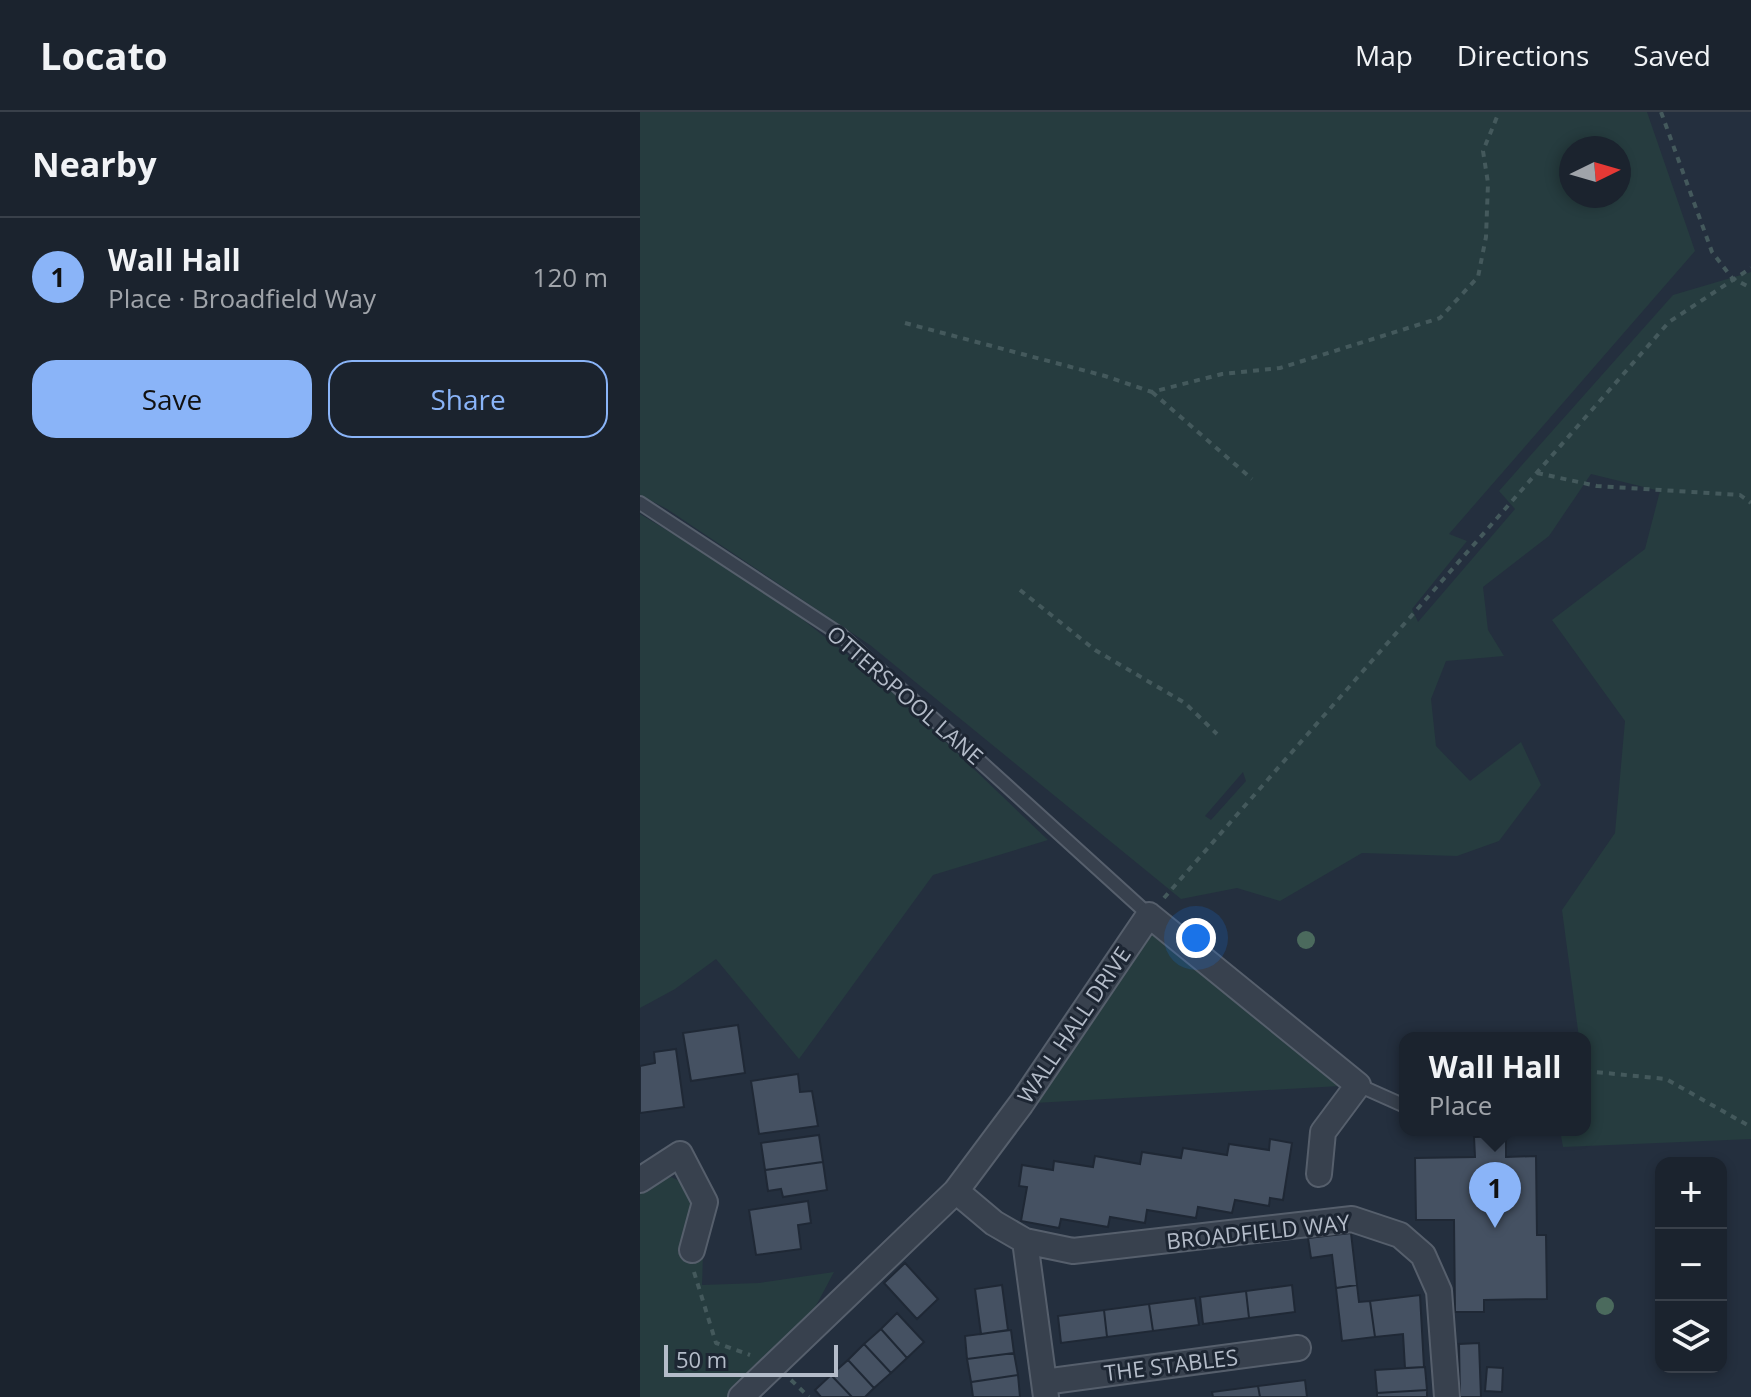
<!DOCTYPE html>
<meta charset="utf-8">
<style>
body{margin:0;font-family:"Open Sans",sans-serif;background:#242b36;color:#f1f3f6}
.controls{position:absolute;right:24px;bottom:24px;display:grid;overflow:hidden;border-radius:16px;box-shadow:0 4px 12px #0003}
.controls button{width:72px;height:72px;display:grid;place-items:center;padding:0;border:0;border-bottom:2px solid #39404a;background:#1b232e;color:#f1f3f6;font:40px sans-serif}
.compass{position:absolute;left:919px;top:24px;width:72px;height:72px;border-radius:50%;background:#1b232e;box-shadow:0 4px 12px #0003;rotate:85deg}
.scale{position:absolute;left:24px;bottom:20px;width:174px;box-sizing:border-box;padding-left:8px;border:4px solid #b4bcc9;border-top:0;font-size:22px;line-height:28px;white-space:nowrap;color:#b4bcc9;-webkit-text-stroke:6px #1d2633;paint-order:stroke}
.you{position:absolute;left:556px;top:826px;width:28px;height:28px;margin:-20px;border:6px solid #fff;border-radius:50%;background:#1a73e8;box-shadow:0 0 0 12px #1a73e833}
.badge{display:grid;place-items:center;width:52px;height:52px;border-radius:50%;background:#8ab4f8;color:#111;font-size:26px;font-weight:700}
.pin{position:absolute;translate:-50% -66px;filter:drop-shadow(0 2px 4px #0008)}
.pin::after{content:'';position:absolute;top:42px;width:28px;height:24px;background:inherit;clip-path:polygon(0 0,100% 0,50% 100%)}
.popup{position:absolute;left:759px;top:920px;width:192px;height:104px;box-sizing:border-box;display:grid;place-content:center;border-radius:16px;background:#1b232e;filter:drop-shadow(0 2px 6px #0005);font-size:26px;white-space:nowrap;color:#a0a4aa}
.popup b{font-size:30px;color:#f1f3f6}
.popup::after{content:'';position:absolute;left:50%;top:100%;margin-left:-16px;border:16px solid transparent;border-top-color:#1b232e}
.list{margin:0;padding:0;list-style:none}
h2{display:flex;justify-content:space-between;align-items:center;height:104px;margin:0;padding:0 32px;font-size:34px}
h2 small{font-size:26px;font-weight:400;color:#a0a4aa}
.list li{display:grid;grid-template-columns:52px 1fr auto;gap:24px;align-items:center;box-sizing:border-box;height:120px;padding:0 32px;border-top:2px solid #39404a}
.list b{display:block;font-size:30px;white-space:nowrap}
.list p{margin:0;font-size:26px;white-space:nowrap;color:#a0a4aa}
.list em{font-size:26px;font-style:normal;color:#a0a4aa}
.actions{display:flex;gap:16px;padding:24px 32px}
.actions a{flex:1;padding:18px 0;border:2px solid #8ab4f8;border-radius:24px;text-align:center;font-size:28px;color:#8ab4f8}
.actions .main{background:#8ab4f8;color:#111}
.icon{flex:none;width:44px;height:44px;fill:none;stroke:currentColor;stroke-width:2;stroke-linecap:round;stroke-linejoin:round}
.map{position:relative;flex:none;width:1111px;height:1285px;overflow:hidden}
header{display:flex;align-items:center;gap:48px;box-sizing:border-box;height:112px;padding:0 40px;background:#1b232e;border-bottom:2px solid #39404a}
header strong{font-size:38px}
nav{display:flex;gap:44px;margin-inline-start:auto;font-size:28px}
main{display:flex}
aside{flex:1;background:#1b232e}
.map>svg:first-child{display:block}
.green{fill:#263c3f;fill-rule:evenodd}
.building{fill:#455162;stroke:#1f2835;stroke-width:2}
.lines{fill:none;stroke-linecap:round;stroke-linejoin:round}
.service-casing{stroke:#565f6c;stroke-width:16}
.minor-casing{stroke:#565f6c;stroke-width:28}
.path{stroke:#44595c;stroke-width:4;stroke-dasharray:6 6;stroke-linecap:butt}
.service{stroke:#38414e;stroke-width:12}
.minor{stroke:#38414e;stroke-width:24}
.tree{fill:#4b6a5d}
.labels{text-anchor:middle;stroke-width:6;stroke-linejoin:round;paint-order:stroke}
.street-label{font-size:22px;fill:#b4bcc9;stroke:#1d2633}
</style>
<header>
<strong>Locato</strong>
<nav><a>Map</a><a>Directions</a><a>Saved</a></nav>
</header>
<main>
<aside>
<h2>Nearby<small></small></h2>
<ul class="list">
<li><span class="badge">1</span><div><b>Wall Hall</b><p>Place · Broadfield Way</p></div><em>120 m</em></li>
</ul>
<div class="actions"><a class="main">Save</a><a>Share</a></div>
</aside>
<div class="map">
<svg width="1111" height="1285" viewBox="0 0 1111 1285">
<rect width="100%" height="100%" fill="#242f3e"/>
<!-- green -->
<path class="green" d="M 0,0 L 1007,0 L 1055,139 L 809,422 L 827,429 L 772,497 L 778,510 L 875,397 L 859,379 L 1033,183 L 1111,160 L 1111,1027 L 923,1035 L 920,1018 L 945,1018 L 945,926 L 939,926 L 922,798 L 975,721 L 985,609 L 912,508 L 1005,437 L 1020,379 L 951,362 L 909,424 L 843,475 L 848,518 L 864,544 L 806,549 L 791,587 L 796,634 L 830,669 L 881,630 L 901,673 L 859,729 L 817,744 L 722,741 L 640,789 L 597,776 L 541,787 L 230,533 L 27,397 L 0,383 ZM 931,36 L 979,36 L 979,84 L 931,84 ZM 603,660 L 606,669 L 571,708 L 565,704 Z
M 0,402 L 120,474 L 246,573 L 408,728 L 293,763 L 159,947 L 76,847 L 35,877 L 0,896 Z
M 509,803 L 718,973 L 394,991 Z
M 31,1065 L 42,1070 L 53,1092 L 41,1135 L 63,1143 L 62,1173 L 119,1171 L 194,1160 L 171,1203 L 119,1249 L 93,1285 L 0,1285 L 0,1079 Z"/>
<!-- building -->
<path class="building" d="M 98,913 L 105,961 L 51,969 L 43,921 Z
M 36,937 L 44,995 L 0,1001 L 0,954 L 15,951 L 14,940 Z
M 158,962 L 160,980 L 172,979 L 178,1014 L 119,1022 L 111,969 Z
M 179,1023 L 183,1050 L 125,1058 L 121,1031 Z
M 866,1024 L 866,1045 L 896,1044 L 897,1123 L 906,1123 L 907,1187 L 844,1188 L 844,1200 L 815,1200 L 814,1108 L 776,1108 L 775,1046 L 835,1045 L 834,1025 Z
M 630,1027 L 652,1031 L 643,1088 L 630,1086 L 629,1094 L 595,1088 L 592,1101 L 558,1095 L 556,1106 L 507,1098 L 505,1111 L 470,1105 L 468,1115 L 421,1107 L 419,1116 L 381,1109 L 387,1075 L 379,1074 L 382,1053 L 413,1058 L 414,1049 L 453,1055 L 455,1044 L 500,1052 L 502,1040 L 541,1046 L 543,1036 L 587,1043 L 589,1032 L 629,1038 Z
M 183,1050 L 187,1078 L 143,1085 L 141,1077 L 128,1079 L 125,1058 Z
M 168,1089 L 171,1111 L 158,1113 L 161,1137 L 116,1143 L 109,1098 Z
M 711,1121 L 717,1173 L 696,1176 L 692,1143 L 671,1146 L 668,1126 Z
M 265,1151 L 298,1187 L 277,1207 L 244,1171 Z
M 362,1173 L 368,1218 L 341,1222 L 335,1177 Z
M 652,1173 L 655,1200 L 609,1206 L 606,1179 Z
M 717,1173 L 719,1190 L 730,1189 L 735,1225 L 702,1229 L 696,1176 Z
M 606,1179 L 609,1206 L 563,1212 L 560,1185 Z
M 780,1183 L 784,1255 L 765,1256 L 763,1222 L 735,1225 L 730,1189 Z
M 555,1186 L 559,1213 L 513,1219 L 509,1192 Z
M 509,1192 L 513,1219 L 467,1225 L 464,1198 Z
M 464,1198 L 467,1225 L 421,1231 L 418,1204 Z
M 257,1201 L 284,1230 L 267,1246 L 241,1217 Z
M 241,1217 L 267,1246 L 251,1261 L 224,1232 Z
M 371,1218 L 374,1241 L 327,1247 L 325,1224 Z
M 839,1231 L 841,1285 L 820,1285 L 819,1232 Z
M 224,1232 L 251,1261 L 234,1276 L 208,1248 Z
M 374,1241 L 378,1263 L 331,1270 L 327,1247 Z
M 208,1248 L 234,1276 L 225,1285 L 212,1285 L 191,1263 Z
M 785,1255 L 787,1278 L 737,1281 L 735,1258 Z
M 847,1255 L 863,1256 L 862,1280 L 845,1279 Z
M 191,1263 L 212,1285 L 181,1285 L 175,1278 Z
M 378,1263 L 380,1285 L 333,1285 L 331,1270 Z
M 665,1268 L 667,1285 L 620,1285 L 618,1274 Z
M 618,1274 L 620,1285 L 573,1285 L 572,1280 Z
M 787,1278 L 787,1285 L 737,1285 L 737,1281 Z"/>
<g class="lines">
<defs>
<path id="service" d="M 0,391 L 201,523 L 509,803
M 718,973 L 765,994"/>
<path id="minor" d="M 0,1068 L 40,1042 L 65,1090 L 52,1138
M 316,1079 L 354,1111 L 385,1129 L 433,1139 L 712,1107 L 760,1123 L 783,1143 L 799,1179 L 807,1285
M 385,1129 L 406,1285
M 404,1270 L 658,1236
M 101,1285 L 316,1079 L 381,992 L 509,803 L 718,973 L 683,1020 L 679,1062"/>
</defs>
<!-- service casing -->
<use href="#service" class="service-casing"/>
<!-- minor casing -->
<use href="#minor" class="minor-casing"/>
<!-- path -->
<path class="path" d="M 1021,0 L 1072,140 L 1092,166 L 1111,176
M 265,211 L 465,264 L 512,280 L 582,262 L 640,256 L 800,206 L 838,165 L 846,125 L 848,71 L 843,39 L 859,0
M 512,280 L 612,367
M 897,361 L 957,374 L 1100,383 L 1111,391
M 380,478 L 455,538 L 545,591 L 577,622
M 524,786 L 1029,210 L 1111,156
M 945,959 L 1026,967 L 1111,1015
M 54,1160 L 76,1231 L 110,1243
M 151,1268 L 169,1285"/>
<!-- service -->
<use href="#service" class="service"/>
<!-- minor -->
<use href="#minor" class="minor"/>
</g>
<!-- trees -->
<g class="tree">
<circle cx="666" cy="828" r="9"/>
<circle cx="965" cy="1194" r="9"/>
</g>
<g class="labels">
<!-- street labels -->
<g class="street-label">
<text transform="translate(265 583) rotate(41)" y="8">OTTERSPOOL LANE</text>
<text transform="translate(434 913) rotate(-56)" y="8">WALL HALL DRIVE</text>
<text transform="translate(618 1120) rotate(-6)" y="8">BROADFIELD WAY</text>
<text transform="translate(531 1253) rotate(-7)" y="8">THE STABLES</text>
</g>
</g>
</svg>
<div class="controls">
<button>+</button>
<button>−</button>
<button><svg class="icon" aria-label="layers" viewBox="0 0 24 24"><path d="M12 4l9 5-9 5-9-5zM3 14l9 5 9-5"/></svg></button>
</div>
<svg class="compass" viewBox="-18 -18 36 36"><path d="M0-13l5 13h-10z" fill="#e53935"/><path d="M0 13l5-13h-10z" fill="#a0a4aa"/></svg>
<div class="scale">50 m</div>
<div class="you"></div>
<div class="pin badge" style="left:855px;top:1116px">1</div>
<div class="popup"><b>Wall Hall</b>Place</div>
</div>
</main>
